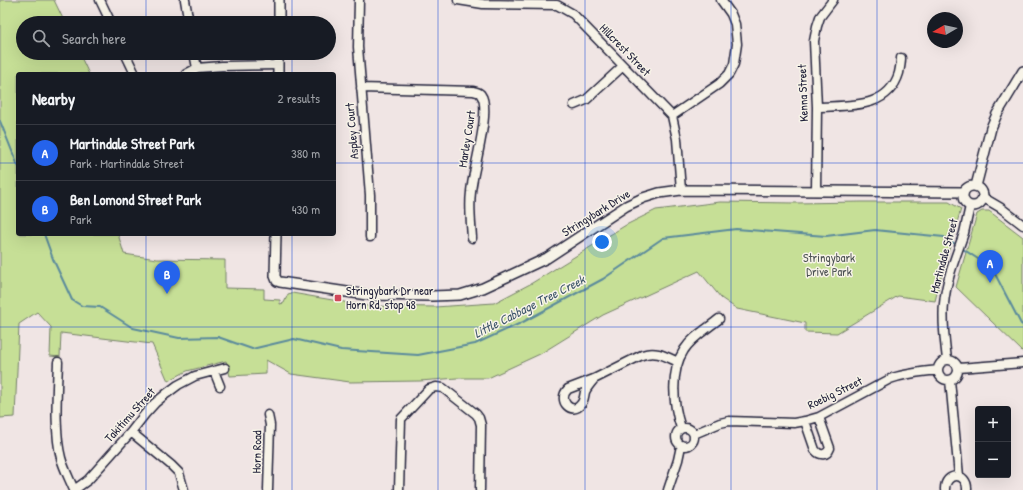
<!DOCTYPE html>
<meta charset="utf-8">
<style>
body{margin:0;font-family:"Patrick Hand",sans-serif;background:#20242c;color:#f1f3f6}
.controls{position:absolute;right:12px;bottom:12px;display:grid;overflow:hidden;border-radius:4px;box-shadow:0 4px 16px #0002}
.controls button{width:36px;height:36px;display:grid;place-items:center;padding:0;border:0;border-bottom:1px solid #363941;background:#171b24;color:#f1f3f6;font:20px sans-serif}
.compass{position:absolute;left:927px;top:12px;width:36px;height:36px;border-radius:50%;background:#171b24;box-shadow:0 4px 16px #0002;rotate:261deg}
.you{position:absolute;left:602px;top:242px;width:14px;height:14px;margin:-10px;border:3px solid #fff;border-radius:50%;background:#1a73e8;box-shadow:0 0 0 6px #1a73e833}
.badge{display:grid;place-items:center;width:26px;height:26px;border-radius:50%;background:#2563eb;color:#fff;font-size:13px;font-weight:700}
.pin{position:absolute;translate:-50% -33px;filter:drop-shadow(0 1px 2px #0008)}
.pin::after{content:'';position:absolute;top:21px;width:14px;height:12px;background:inherit;clip-path:polygon(0 0,100% 0,50% 100%)}
.list{margin:0;padding:0;list-style:none}
h2{display:flex;justify-content:space-between;align-items:center;height:52px;margin:0;padding:0 16px;font-size:17px}
h2 small{font-size:13px;font-weight:400;color:#9ea1a6}
.list li{display:grid;grid-template-columns:26px 1fr auto;gap:12px;align-items:center;box-sizing:border-box;height:56px;padding:0 16px;border-top:1px solid #363941}
.list b{display:block;font-size:15px;white-space:nowrap}
.list p{margin:0;font-size:13px;white-space:nowrap;color:#9ea1a6}
.list em{font-size:13px;font-style:normal;color:#9ea1a6}
.icon{flex:none;width:22px;height:22px;fill:none;stroke:currentColor;stroke-width:2;stroke-linecap:round;stroke-linejoin:round}
.map{position:relative;flex:none;width:1023px;height:490px;overflow:hidden}
.search{position:absolute;background:#171b24;box-shadow:0 4px 16px #0002;left:16px;top:16px;width:320px;height:44px;display:flex;align-items:center;gap:10px;box-sizing:border-box;padding:0 14px;border-radius:22px;color:#9ea1a6;font-size:15px}
.panel{position:absolute;background:#171b24;box-shadow:0 4px 16px #0002;left:16px;top:72px;width:320px;height:164px;border-radius:4px}
.map>svg:first-child{display:block}
.green{fill:#c6df96;stroke:#748068}
.lines{fill:none;stroke-linecap:round;stroke-linejoin:round}
.stream{stroke:#5a8a9c;stroke-width:2}
.minor-casing{stroke:#22223b;stroke-width:11}
.tertiary-casing{stroke:#22223b;stroke-width:12}
.minor{stroke:#f7f3e8;stroke-width:8}
.tertiary{stroke:#f7f3e8;stroke-width:9}
.grid{fill:none;stroke:#1d4ed8;stroke-width:1;stroke-opacity:0.55}
.poi-dot{fill:#d1495b;stroke:#f7f3e8;stroke-width:1.5}
.labels{text-anchor:middle;stroke-width:3;stroke-linejoin:round;paint-order:stroke}
.street-label{font-size:12px;fill:#22223b;stroke:#f7f3e8}
.park-label{font-size:12px;fill:#4b5152;stroke:#f7f3e8}
.poi-label{font-size:12px;fill:#22223b;stroke:#f7f3e8;text-anchor:start}
.water-label{font-size:13px;font-style:italic;fill:#3e566b;stroke:#f7f3e8}
</style>
<div class="map">
<svg width="1023" height="490" viewBox="0 0 1023 490">
<rect width="100%" height="100%" fill="#f0e5e4"/>
<filter id="ink" filterUnits="userSpaceOnUse"><feTurbulence type="fractalNoise" baseFrequency=".025" numOctaves="2"/><feDisplacementMap in="SourceGraphic" scale="8" xChannelSelector="R" yChannelSelector="G"/><feConvolveMatrix kernelMatrix="1 2 1 2 8 2 1 2 1" color-interpolation-filters="sRGB"/></filter>
<g filter="url(#ink)">
<!-- green -->
<path class="green" d="M 0,0 L 54,0 L 65,23 L 23,23 L 23,53 L 79,53 L 89,74 L 18,74 L 18,234 L 118,234 L 124,254 L 157,259 L 225,260 L 225,288 L 264,289 L 264,299 L 280,300 L 280,304 L 284,303 L 288,294 L 292,293 L 367,306 L 435,307 L 494,303 L 532,283 L 626,225 L 656,210 L 720,202 L 796,203 L 861,202 L 949,202 L 961,209 L 941,277 L 935,301 L 898,296 L 837,333 L 805,332 L 805,323 L 737,309 L 721,298 L 699,271 L 603,315 L 540,354 L 488,378 L 457,378 L 420,381 L 350,382 L 291,374 L 266,360 L 266,374 L 230,376 L 226,361 L 187,371 L 168,381 L 152,344 L 61,333 L 60,357 L 50,356 L 51,327 L 37,312 L 19,324 L 15,417 L 0,418 Z
M 982,211 L 989,211 L 1023,237 L 1023,352 L 956,287 L 977,214 Z"/>
<g class="lines">
<!-- stream -->
<path class="stream" d="M 0,121 L 18,166
M 44,234 L 53,259 L 72,300 L 82,306 L 100,307 L 133,328 L 179,338 L 218,337 L 252,349 L 294,339 L 341,350 L 418,355 L 475,344 L 523,322 L 603,279 L 663,238 L 736,229 L 826,236 L 875,230 L 944,237 L 957,245
M 960,247 L 981,261 L 994,272 L 1021,324 L 1023,325"/>
<defs>
<path id="minor" d="M 100,0 L 111,23
M 185,0 L 189,23
M 359,0 L 358,47 L 370,195 L 370,237
M 458,0 L 483,4 L 557,5 L 573,14 L 672,116 L 677,139 L 681,190
M 125,53 L 135,74
M 194,53 L 197,68
M 186,74 L 197,68 L 222,66 L 278,65
M 361,88 L 473,91 C 476,92 480,92 481,95 C 492,109 472,173 471,192 C 469,207 471,222 472,238
M 574,105 L 586,100 L 623,66
M 817,107 C 847,105 888,110 899,73 C 900,68 901,63 901,58
M 672,116 L 719,84 L 729,74 L 734,64 L 737,44 L 735,24 L 731,14 L 721,0
M 816,191 L 817,107 L 814,41 L 817,26 L 820,17 L 833,0
M 984,198 L 1001,208 L 1023,225
M938 370a10 10 0 1 1 20 0a10 10 0 1 1-20 0Z
M 947,360 C 945,341 942,323 944,304 C 946,280 956,256 964,233 C 966,224 968,215 970,206
M 58,362 C 57,391 54,431 61,458 C 64,469 70,480 74,490
M 959,368 L 1023,363
M 214,371 L 220,386
M 594,379 C 591,383 587,387 585,392 C 584,396 584,401 581,404 C 573,416 556,401 568,389 L 594,379 L 642,355 C 656,350 665,356 678,362
M 950,380 L 959,476
M 805,421 L 815,450 C 820,456 827,456 830,448 L 819,417
M676 437a9 9 0 1 1 18 0a9 9 0 1 1-18 0Z
M 681,428 C 673,405 670,371 684,350 C 692,337 707,329 719,319
M 131,432 L 171,465 L 179,473 L 184,490
M 694,434 L 720,423 L 729,421 L 794,423 L 805,421 L 819,417 L 890,379 C 905,373 922,372 938,370
M 74,490 L 88,480 L 131,432 L 145,414 L 155,403 L 166,394 L 178,385 L 195,376 L 225,368
M 268,490 L 270,425 L 268,415
M 399,490 L 401,419 L 429,389 L 436,387 L 443,388 L 476,414 L 479,418 L 481,425 L 480,490
M 668,490 L 678,460 L 681,446
M 945,490 C 944,472 968,471 967,490"/>
<path id="tertiary" d="M 279,23 L 279,0
M 278,74 L 278,53
M963 196a10 10 0 1 1 20 0a10 10 0 1 1-20 0Z
M 976,186 L 991,128 L 997,114 L 1023,71
M 276,234 L 275,276 L 277,281 L 280,282 L 367,295 L 432,296 L 460,295 L 483,288 L 547,258 L 626,206 L 643,198 L 659,193 L 681,190 L 963,192"/>
</defs>
<!-- minor casing -->
<use href="#minor" class="minor-casing"/>
<!-- tertiary casing -->
<use href="#tertiary" class="tertiary-casing"/>
<!-- minor -->
<use href="#minor" class="minor"/>
<!-- tertiary -->
<use href="#tertiary" class="tertiary"/>
</g>
</g>
<!-- grid -->
<path class="grid" d="M 146,0 L 146,23M 292,0 L 292,23M 438,0 L 438,490M 585,0 L 585,490M 731,0 L 731,490M 877,0 L 877,490M 146,53 L 146,74M 292,53 L 292,74M 0,163 L 18,163M 334,163 L 1023,163M 146,234 L 146,490M 292,234 L 292,490M 0,327 L 1023,327"/>
<!-- markers -->
<rect class="poi-dot" x="334" y="294" width="8" height="8" rx="2"/>
<g class="labels">
<!-- street labels -->
<g class="street-label">
<text transform="translate(625 50) rotate(46)" y="4">Hillcrest Street</text>
<text transform="translate(803 93) rotate(-92)" y="4">Kenna Street</text>
<text transform="translate(352 131) rotate(-95)" y="4">Aspley Court</text>
<text transform="translate(467 139) rotate(-81)" y="4">Marley Court</text>
<text transform="translate(596 213) rotate(-32)" y="4">Stringybark Drive</text>
<text transform="translate(944 256) rotate(-75)" y="4">Martindale Street</text>
<text transform="translate(835 393) rotate(-26)" y="4">Roebig Street</text>
<text transform="translate(130 415) rotate(-48)" y="4">Takitimu Street</text>
<text transform="translate(257 452) rotate(-89)" y="4">Horn Road</text>
</g>
<!-- park labels -->
<g class="park-label">
<text x="829" y="262">Stringybark<tspan x="829" dy="14">Drive Park</tspan></text>
</g>
<!-- poi labels -->
<g class="poi-label">
<text x="346" y="295">Stringybark Dr near<tspan x="346" dy="14">Horn Rd, stop 48</tspan></text>
</g>
<!-- water labels -->
<g class="water-label">
<text transform="translate(529 306) rotate(-27)" y="5">Little Cabbage Tree Creek</text>
</g>
</g>
</svg>
<div class="controls">
<button>+</button>
<button>−</button>
</div>
<svg class="compass" viewBox="-18 -18 36 36"><path d="M0-13l5 13h-10z" fill="#e53935"/><path d="M0 13l5-13h-10z" fill="#9ea1a6"/></svg>
<div class="you"></div>
<div class="pin badge" style="left:990px;top:283px">A</div>
<div class="pin badge" style="left:167px;top:294px">B</div>
<div class="search"><svg class="icon" aria-label="search" viewBox="0 0 24 24"><circle cx="10" cy="10" r="6"/><path d="M15 15l6 6"/></svg>Search here</div>
<section class="panel">
<h2>Nearby<small>2 results</small></h2>
<ul class="list">
<li><span class="badge">A</span><div><b>Martindale Street Park</b><p>Park · Martindale Street</p></div><em>380 m</em></li>
<li><span class="badge">B</span><div><b>Ben Lomond Street Park</b><p>Park</p></div><em>430 m</em></li>
</ul>
</section>
</div>
